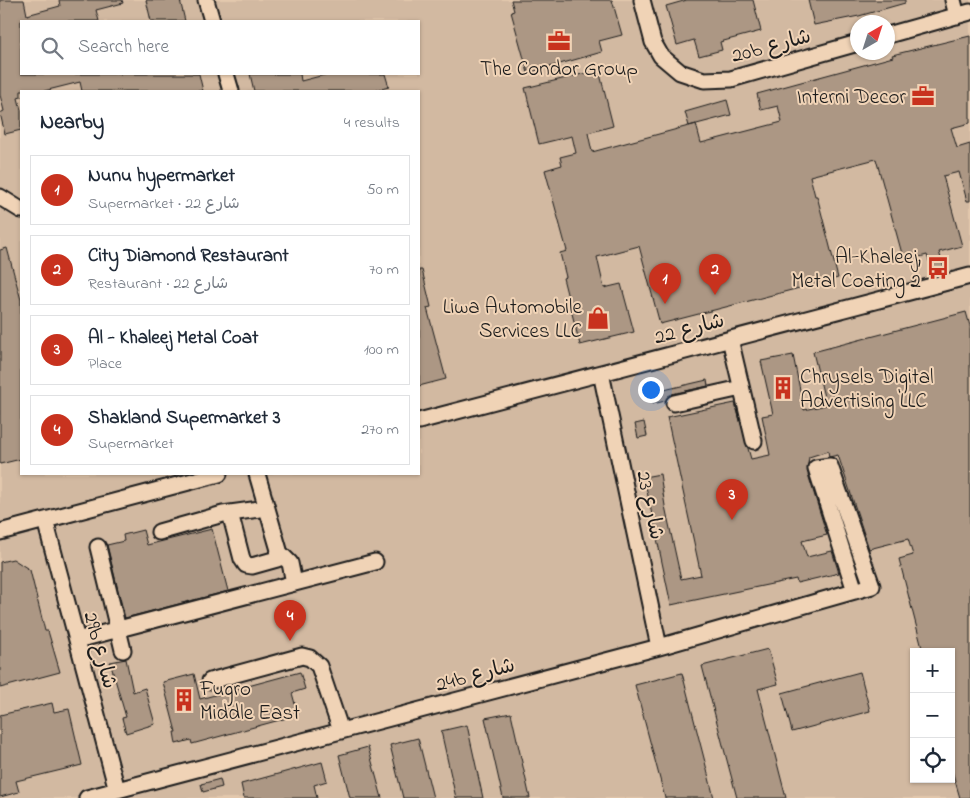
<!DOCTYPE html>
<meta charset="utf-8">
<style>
body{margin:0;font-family:"Indie Flower","Playpen Sans Arabic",sans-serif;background:#f6f6f7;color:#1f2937}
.controls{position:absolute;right:15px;bottom:15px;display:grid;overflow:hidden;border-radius:0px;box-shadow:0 1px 4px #0004}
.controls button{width:45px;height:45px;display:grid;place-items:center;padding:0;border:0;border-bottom:1px solid #e0e1e3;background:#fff;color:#1f2937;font:25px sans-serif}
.compass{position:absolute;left:850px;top:15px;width:45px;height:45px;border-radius:50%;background:#fff;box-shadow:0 1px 4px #0004;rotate:39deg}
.you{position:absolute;left:650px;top:389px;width:18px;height:18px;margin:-12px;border:4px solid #fff;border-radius:50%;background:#1a73e8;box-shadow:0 0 0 8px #1a73e833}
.badge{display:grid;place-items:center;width:32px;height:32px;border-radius:50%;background:#c8321e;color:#fff;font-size:16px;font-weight:700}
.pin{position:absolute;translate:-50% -41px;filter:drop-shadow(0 1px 2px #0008)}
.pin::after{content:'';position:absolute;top:26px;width:18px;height:15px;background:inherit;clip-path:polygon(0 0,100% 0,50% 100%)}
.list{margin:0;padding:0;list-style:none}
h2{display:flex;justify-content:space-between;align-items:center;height:65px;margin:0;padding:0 20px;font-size:21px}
h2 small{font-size:16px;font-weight:400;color:#747a83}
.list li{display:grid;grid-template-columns:32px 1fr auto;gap:15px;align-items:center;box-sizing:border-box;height:70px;margin:0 10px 10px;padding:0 10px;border:1px solid #e0e1e3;border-radius:0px}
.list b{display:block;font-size:19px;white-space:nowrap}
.list p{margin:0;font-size:16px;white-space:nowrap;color:#747a83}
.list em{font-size:16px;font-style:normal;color:#747a83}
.icon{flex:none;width:28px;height:28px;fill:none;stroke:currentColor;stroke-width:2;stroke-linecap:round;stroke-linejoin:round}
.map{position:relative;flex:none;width:970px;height:798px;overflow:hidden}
.search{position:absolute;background:#fff;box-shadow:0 1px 4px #0004;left:20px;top:20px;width:400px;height:55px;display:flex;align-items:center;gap:12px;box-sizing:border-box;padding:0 18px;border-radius:0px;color:#747a83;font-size:19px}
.panel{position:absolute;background:#fff;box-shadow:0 1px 4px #0004;left:20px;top:90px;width:400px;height:385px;border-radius:0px}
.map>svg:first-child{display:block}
.built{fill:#d2b9a1;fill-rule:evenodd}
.building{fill:#ac9784;stroke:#1c1c1c}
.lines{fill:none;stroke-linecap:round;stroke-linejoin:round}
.minor-casing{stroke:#1c1c1c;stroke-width:19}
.minor{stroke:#f0d3b6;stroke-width:15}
.labels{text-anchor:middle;stroke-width:4;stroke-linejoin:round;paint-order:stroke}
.street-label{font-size:21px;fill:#1c1c1c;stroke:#f0d3b6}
.poi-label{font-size:21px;fill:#1c1c1c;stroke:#f0d3b6;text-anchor:end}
</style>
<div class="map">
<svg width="970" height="798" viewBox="0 0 970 798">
<rect width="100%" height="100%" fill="#e3c8ad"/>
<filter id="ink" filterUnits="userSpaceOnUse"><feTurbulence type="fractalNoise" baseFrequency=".02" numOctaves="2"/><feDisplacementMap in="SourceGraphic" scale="10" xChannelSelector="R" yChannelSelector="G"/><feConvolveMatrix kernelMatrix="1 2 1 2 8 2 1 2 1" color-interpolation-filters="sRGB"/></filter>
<g filter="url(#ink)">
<!-- built -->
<path class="built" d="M 0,0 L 970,0 L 970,798 L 0,798 ZM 21,21 L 419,21 L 419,74 L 21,74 ZM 858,22 L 888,22 L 888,52 L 858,52 ZM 21,91 L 419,91 L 419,474 L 21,474 ZM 914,652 L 951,652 L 951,779 L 914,779 Z"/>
<!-- building -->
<path class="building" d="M 0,0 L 24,0 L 27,15 L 60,6 L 59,0 L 122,0 L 123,3 L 96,10 L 99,21 L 21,21 L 21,74 L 199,74 L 203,91 L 82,91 L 80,82 L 44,91 L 21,91 L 21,97 L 18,98 L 21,110 L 21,130 L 5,134 L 0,113 L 4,111 L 0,95 Z
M 146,0 L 180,0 L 185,21 L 151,21 Z
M 511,0 L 612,0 L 622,35 L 599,41 L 602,52 L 528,73 L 511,12 L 514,11 Z
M 687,0 L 753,0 L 761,31 L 720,42 L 722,50 L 699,56 L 694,40 L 677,45 L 666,6 Z
M 808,0 L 905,0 L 905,3 L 859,16 L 814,25 Z
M 970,36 L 970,123 L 951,128 L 957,148 L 970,144 L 970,201 L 967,201 L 959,172 L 943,176 L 962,246 L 939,252 L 945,270 L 933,273 L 927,255 L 904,261 L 876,159 L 810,176 L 815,196 L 817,196 L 838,278 L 660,324 L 639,246 L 597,257 L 604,288 L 621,284 L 634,332 L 580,345 L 563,278 L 566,277 L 560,253 L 567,251 L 545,170 L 562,165 L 560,157 L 576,153 L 572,136 L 539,144 L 525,88 L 599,70 L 613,126 L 588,133 L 592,152 L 696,124 L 701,143 L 782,122 L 778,106 L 761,110 L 757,94 L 893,57 L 892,55 Z
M 250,74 L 300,74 L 301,81 L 328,74 L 385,74 L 389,87 L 373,91 L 254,91 Z
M 727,100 L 731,115 L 689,126 L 685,112 Z
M 7,248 L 21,300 L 21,459 L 0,464 L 0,250 Z
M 419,270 L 422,270 L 431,307 L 427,308 L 446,379 L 419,386 Z
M 966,312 L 970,326 L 970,798 L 960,798 L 951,767 L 951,652 L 923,652 L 899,559 L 913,555 L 908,539 L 869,549 L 838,455 L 829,457 L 828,451 L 809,457 L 807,471 L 827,535 L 802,541 L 807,557 L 832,551 L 839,573 L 797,583 L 796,579 L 671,605 L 644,477 L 660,474 L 665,506 L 681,579 L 701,575 L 667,417 L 735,403 L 751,459 L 770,455 L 762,416 L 773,414 L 761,361 L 793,355 L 804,410 L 826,405 L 813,352 Z
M 707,380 L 708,386 L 672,394 L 665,401 L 653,404 L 651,393 Z
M 644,422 L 647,436 L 638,438 L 635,424 Z
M 212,529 L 228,591 L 125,618 L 107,545 L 124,541 L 123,535 L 143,530 L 147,545 Z
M 13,559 L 30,570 L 45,631 L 48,631 L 60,672 L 0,688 L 0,562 Z
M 768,649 L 778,684 L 758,689 L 786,798 L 737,798 L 702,666 Z
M 126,659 L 133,692 L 145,688 L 155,724 L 126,733 L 122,718 L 126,717 L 110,662 Z
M 300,672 L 305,689 L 292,693 L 298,715 L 192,744 L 191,740 L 176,744 L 174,732 L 176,732 L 163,682 L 194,674 L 200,699 Z
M 860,672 L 870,711 L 792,732 L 782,693 Z
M 682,673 L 706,766 L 714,798 L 665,798 L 635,685 Z
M 52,703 L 54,712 L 69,709 L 82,765 L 16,781 L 19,792 L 0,797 L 0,715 Z
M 511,713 L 530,798 L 503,798 L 485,718 Z
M 467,725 L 483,798 L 456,798 L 441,731 Z
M 418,738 L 433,798 L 403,798 L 390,745 Z
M 368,747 L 382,798 L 350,798 L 339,755 Z
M 322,762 L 327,781 L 314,785 L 317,798 L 244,798 L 241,784 Z
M 220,779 L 222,787 L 203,792 L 201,784 Z"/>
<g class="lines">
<defs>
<path id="minor" d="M 206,0 L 212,21
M 642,0 L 653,42 L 661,56 L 680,72 L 704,80 L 731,79 L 858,43
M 953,0 L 957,16
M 888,35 L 970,12
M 226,74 L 231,91
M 0,197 L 21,210
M 730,339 L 754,441
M 601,373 L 659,647
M 674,403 L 741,388
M 419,421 L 970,276
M 230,513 L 242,559 L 246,565 L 252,566 L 277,559 L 279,550 L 257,474
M 45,520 L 117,790
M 0,532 L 219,474
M 159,532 L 223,514 L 267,508
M 98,547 L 123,650
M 280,553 L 290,563 L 294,583
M 77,640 L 375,562
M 210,681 L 302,656 L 310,658 L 319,666 L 341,731
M 87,798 L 659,647 L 872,586 L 830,466 L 816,468 L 855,591"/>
</defs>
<!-- minor casing -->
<use href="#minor" class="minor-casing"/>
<!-- minor -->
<use href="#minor" class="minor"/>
</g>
</g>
<!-- icons -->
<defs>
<symbol id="office-bare" viewBox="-9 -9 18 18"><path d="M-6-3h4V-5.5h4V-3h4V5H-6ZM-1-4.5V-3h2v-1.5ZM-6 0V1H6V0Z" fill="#c8321e" stroke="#f0d3b6" stroke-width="2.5" paint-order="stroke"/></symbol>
<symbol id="bus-bare" viewBox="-9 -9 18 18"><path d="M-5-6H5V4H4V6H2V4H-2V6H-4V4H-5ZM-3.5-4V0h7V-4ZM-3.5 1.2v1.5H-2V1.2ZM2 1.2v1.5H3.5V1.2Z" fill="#c8321e" stroke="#f0d3b6" stroke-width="2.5" paint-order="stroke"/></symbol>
<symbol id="shop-bare" viewBox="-9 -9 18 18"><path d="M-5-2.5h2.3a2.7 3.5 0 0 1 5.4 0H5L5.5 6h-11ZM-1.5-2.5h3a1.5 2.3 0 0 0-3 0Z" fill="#c8321e" stroke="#f0d3b6" stroke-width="2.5" paint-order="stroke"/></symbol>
<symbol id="building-bare" viewBox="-9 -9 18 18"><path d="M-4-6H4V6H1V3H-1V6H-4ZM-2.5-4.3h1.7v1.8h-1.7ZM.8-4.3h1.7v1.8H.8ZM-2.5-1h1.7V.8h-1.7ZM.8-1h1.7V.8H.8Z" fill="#c8321e" stroke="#f0d3b6" stroke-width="2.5" paint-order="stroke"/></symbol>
</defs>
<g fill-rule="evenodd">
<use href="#office-bare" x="543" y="25" width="32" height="32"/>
<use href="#office-bare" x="907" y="80" width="32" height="32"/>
<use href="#bus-bare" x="922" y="252" width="32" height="32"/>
<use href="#shop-bare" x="582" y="302" width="32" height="32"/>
<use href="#building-bare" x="767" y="372" width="32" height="32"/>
<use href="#building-bare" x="168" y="684" width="32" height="32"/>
</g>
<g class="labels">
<!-- street labels -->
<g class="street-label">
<text transform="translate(771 45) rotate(-15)" y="7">20b شارع</text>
<text transform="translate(689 328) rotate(-15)" y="7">شارع 22</text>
<text transform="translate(651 505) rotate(78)" y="7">شارع 23</text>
<text transform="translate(101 650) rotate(75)" y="7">29b شارع</text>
<text transform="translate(475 674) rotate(-15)" y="7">24b شارع</text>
</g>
<!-- poi labels -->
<g class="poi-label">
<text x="559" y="75" text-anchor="middle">The Condor Group</text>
<text x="906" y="103">Interni Decor</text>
<text x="921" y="263">Al-Khaleej,<tspan x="921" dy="24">Metal Coating 2</tspan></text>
<text x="582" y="313">Liwa Automobile<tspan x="582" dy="24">Services LLC</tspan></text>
<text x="800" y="383" text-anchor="start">Chrysels Digital<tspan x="800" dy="24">Advertising LLC</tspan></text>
<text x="200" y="695" text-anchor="start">Fugro<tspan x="200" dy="24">Middle East</tspan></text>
</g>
</g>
</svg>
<div class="controls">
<button>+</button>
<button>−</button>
<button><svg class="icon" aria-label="locate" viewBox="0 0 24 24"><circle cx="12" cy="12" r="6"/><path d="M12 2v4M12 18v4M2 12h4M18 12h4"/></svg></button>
</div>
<svg class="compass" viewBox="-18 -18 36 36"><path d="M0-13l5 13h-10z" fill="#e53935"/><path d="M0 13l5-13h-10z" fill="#747a83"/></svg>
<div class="you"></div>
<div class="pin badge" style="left:665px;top:304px">1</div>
<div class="pin badge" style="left:715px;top:295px">2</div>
<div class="pin badge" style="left:732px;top:520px">3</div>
<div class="pin badge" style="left:290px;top:641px">4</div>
<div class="search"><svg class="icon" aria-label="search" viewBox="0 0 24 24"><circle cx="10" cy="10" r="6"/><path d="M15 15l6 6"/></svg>Search here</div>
<section class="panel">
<h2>Nearby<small>4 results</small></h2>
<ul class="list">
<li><span class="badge">1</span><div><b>Nunu hypermarket</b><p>Supermarket · شارع 22</p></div><em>50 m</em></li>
<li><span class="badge">2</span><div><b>City Diamond Restaurant</b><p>Restaurant · شارع 22</p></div><em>70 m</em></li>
<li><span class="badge">3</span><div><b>Al - Khaleej Metal Coat</b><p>Place</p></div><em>100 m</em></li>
<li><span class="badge">4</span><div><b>Shakland Supermarket 3</b><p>Supermarket</p></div><em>270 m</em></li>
</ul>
</section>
</div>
